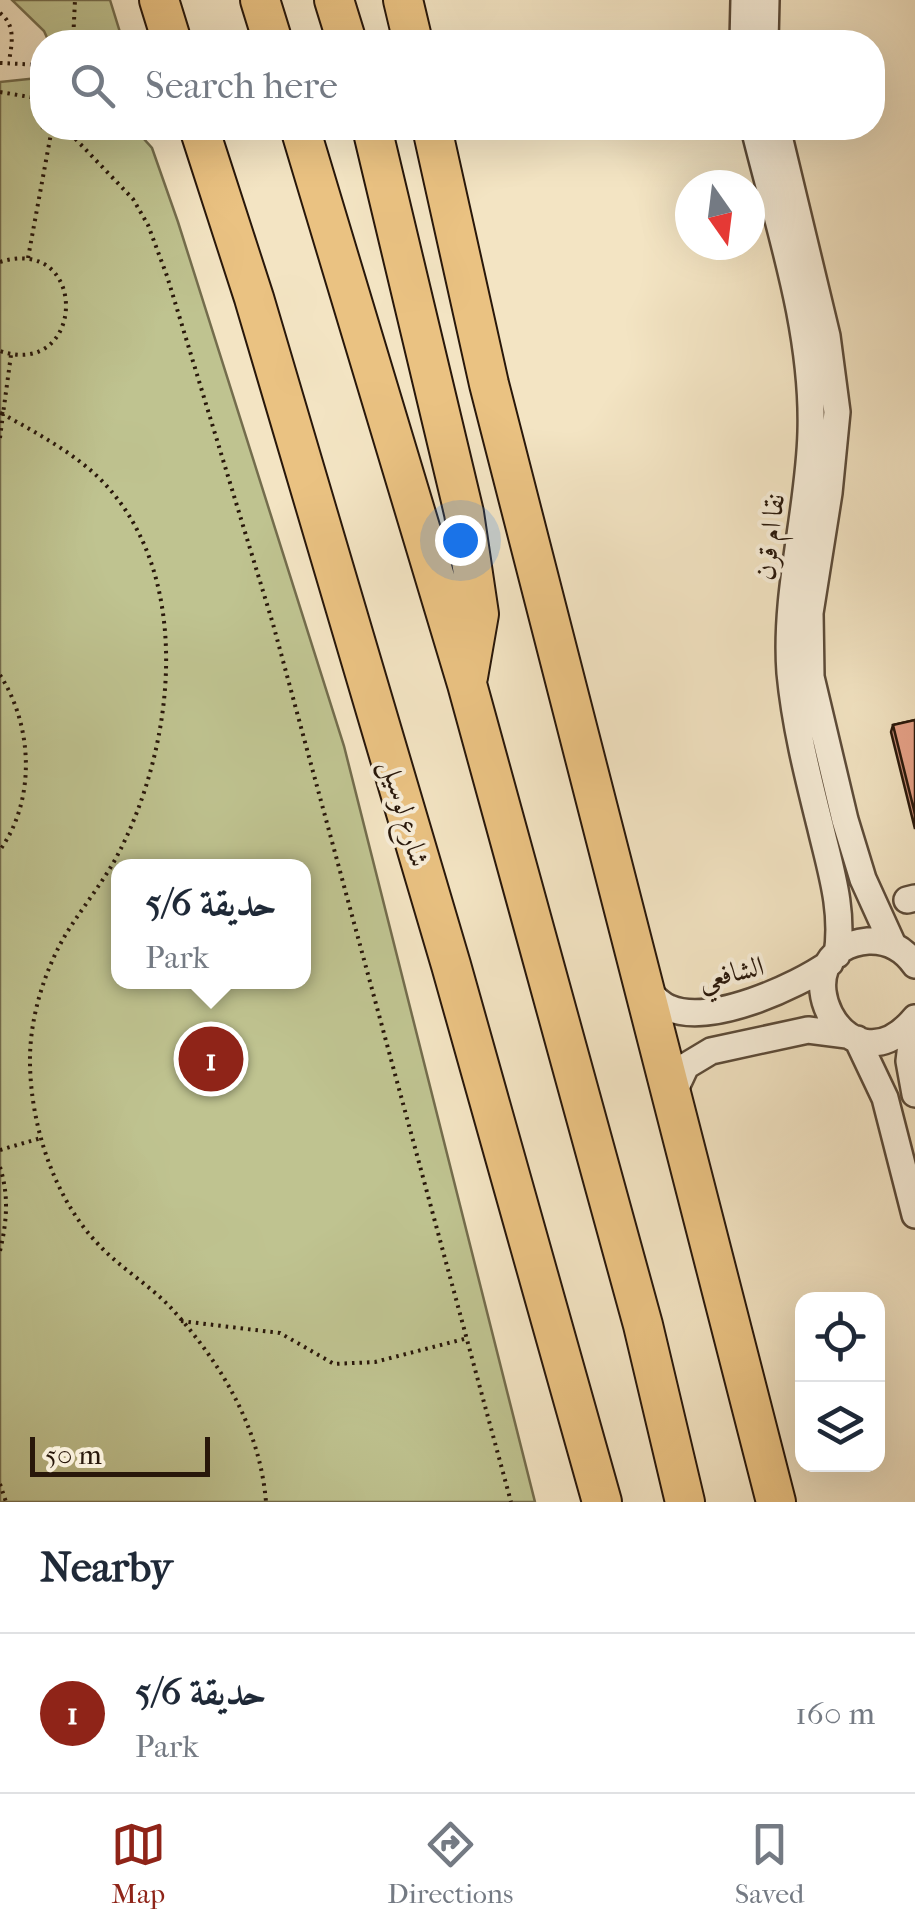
<!DOCTYPE html>
<meta charset="utf-8">
<style>
body{margin:0;font-family:"IM FELL French Canon",Amiri,serif;background:#f2f2f3;color:#1f2937}
.controls{position:absolute;right:30px;bottom:30px;display:grid;overflow:hidden;border-radius:20px;box-shadow:0 10px 40px #0002}
.controls button{width:90px;height:90px;display:grid;place-items:center;padding:0;border:0;border-bottom:2px solid #e0e1e3;background:#fff;color:#1f2937;font:50px sans-serif}
.compass{position:absolute;left:675px;top:170px;width:90px;height:90px;border-radius:50%;background:#fff;box-shadow:0 10px 40px #0002;rotate:166deg}
.scale{position:absolute;left:30px;bottom:25px;width:180px;box-sizing:border-box;padding-left:10px;border:5px solid #28170a;border-top:0;font-size:28px;line-height:35px;white-space:nowrap;color:#28170a;-webkit-text-stroke:8px #f7edd8;paint-order:stroke}
.you{position:absolute;left:460px;top:540px;width:35px;height:35px;margin:-25px;border:8px solid #fff;border-radius:50%;background:#1a73e8;box-shadow:0 0 0 15px #1a73e833}
.badge{display:grid;place-items:center;width:65px;height:65px;border-radius:50%;background:#8f2418;color:#fff;font-size:32px;font-weight:700}
.pin{position:absolute;translate:-50% -50%;border:5px solid #fff;box-shadow:0 2px 10px #0006}
.popup{position:absolute;left:111px;top:859px;width:200px;height:130px;box-sizing:border-box;display:grid;place-content:center;border-radius:20px;background:#fff;filter:drop-shadow(0 2px 8px #0005);font-size:32px;white-space:nowrap;color:#747a83}
.popup b{font-size:38px;color:#1f2937}
.popup::after{content:'';position:absolute;left:50%;top:100%;margin-left:-20px;border:20px solid transparent;border-top-color:#fff}
.list{margin:0;padding:0;list-style:none}
h2{display:flex;justify-content:space-between;align-items:center;height:130px;margin:0;padding:0 40px;font-size:42px}
h2 small{font-size:32px;font-weight:400;color:#747a83}
.list li{display:grid;grid-template-columns:65px 1fr auto;gap:30px;align-items:center;box-sizing:border-box;height:160px;padding:0 40px;border-top:2px solid #e0e1e3}
.list b{display:block;font-size:38px;white-space:nowrap}
.list p{margin:0;font-size:32px;white-space:nowrap;color:#747a83}
.list em{font-size:32px;font-style:normal;color:#747a83}
.icon{flex:none;width:55px;height:55px;fill:none;stroke:currentColor;stroke-width:2;stroke-linecap:round;stroke-linejoin:round}
.map{position:relative;flex:none;width:915px;height:1502px;overflow:hidden}
.search{position:absolute;background:#fff;box-shadow:0 10px 40px #0002;left:30px;right:30px;top:30px;height:110px;display:flex;align-items:center;gap:25px;box-sizing:border-box;padding:0 35px;border-radius:40px;color:#747a83;font-size:38px}
.sheet{height:290px;background:#fff}
nav{display:flex;justify-content:space-around;align-items:center;box-sizing:border-box;height:140px;border-top:2px solid #e0e1e3;background:#fff;font-size:28px;color:#747a83}
nav a{display:grid;justify-items:center;gap:5px}
nav .on{color:#8f2418}
.map>svg:first-child{display:block}
.green{fill:#bfc390;stroke:#746d4d;stroke-width:2.5;fill-rule:evenodd}
.lines{fill:none;stroke-linecap:round;stroke-linejoin:round}
.minor-casing{stroke:#5b4a38;stroke-width:30}
.highway-casing{stroke:#28170a;stroke-width:42}
.path{stroke:#28170a;stroke-width:4;stroke-dasharray:2.5 5;stroke-linecap:butt}
.minor{stroke:#f7edd8;stroke-width:25}
.highway{stroke:#eac282;stroke-width:38}
.wall{fill:#c78b75;stroke:#28170a;stroke-width:2.5}
.building{fill:#e7a288;stroke:#28170a;stroke-width:2.5}
.labels{text-anchor:middle;stroke-width:8;stroke-linejoin:round;paint-order:stroke}
.street-label{font-size:28px;fill:#28170a;stroke:#f7edd8}
</style>
<div class="map">
<svg width="915" height="1502" viewBox="0 0 915 1502">
<rect width="100%" height="100%" fill="#f3e4c3"/>
<filter id="stains"><feTurbulence type="fractalNoise" baseFrequency=".002" numOctaves="4"/><feColorMatrix values="0 0 0 0 .2 0 0 0 0 .09 0 0 0 0 .02 0 0 0 .5 -.17"/></filter>
<radialGradient id="worn" r=".72"><stop offset=".6" stop-color="#630" stop-opacity="0"/><stop offset="1" stop-color="#630" stop-opacity=".3"/></radialGradient>
<!-- green -->
<path class="green" d="M 12,0 L 110,0 L 123,42 L 49,42 L 44,31 Z
M 38,78 L 42,79 L 42,128 L 134,128 L 152,148 L 178,222 L 344,746 L 535,1502 L 0,1502 L 0,82 ZM 119,866 L 304,866 L 304,982 L 119,982 Z"/>
<g class="lines">
<defs>
<path id="minor" d="M 743,42 L 744,0
M 765,42 L 766,0
M 754,128 C 778,226 814,329 811,432 C 809,512 784,592 790,673 C 795,726 808,777 821,829 C 831,871 844,911 837,955
M 777,128 L 827,336 L 837,412 L 829,493 L 810,613 L 811,677 L 845,820 L 863,879 L 893,945
M 907,900 L 915,898
M 915,965 C 904,949 888,940 868,941 C 773,950 846,1101 915,1018
M 645,988 C 652,995 659,1004 669,1008 C 710,1026 796,987 830,963
M 914,1020 L 909,1061 L 915,1094
M 857,1039 L 885,1098 L 915,1215
M 671,1098 L 686,1066 L 711,1051 L 808,1030 L 847,1035"/>
<path id="highway" d="M 159,0 L 172,42
M 260,0 L 273,42
M 334,0 L 347,42
M 403,0 L 413,42
M 199,128 L 254,298 L 451,965 L 602,1502
M 300,128 L 467,684 L 643,1325 L 685,1502
M 372,128 L 464,513 L 479,614 L 468,677
M 432,128 L 489,384 L 776,1502"/>
</defs>
<!-- minor casing -->
<use href="#minor" class="minor-casing"/>
<!-- highway casing -->
<use href="#highway" class="highway-casing"/>
<!-- path -->
<path class="path" d="M 0,13 C 16,25 12,44 9,61
M 73,42 L 75,0
M 0,63 L 42,65
M 0,92 L 42,99
M 65,128 L 133,199 L 148,225 L 167,276 L 273,624 L 511,1502
M 28,258 L 52,128
M 0,262 C 90,234 86,380 0,351
M 0,413 L 3,414 L 11,355
M 0,438 L 3,414 C 36,433 69,450 97,476 C 197,572 175,748 116,858 C 101,885 82,908 66,934 C 44,971 29,1020 30,1064 C 31,1126 54,1198 98,1244 C 120,1268 150,1285 172,1309 C 221,1363 260,1428 266,1502
M 0,675 C 33,726 36,800 0,850
M 0,1150 L 41,1138
M 0,1167 C 9,1196 7,1221 0,1251
M 181,1321 L 280,1333 L 334,1364 L 375,1362 L 468,1338
M 0,1484 L 6,1502"/>
<!-- minor -->
<use href="#minor" class="minor"/>
<!-- highway -->
<use href="#highway" class="highway"/>
</g>
<!-- wall -->
<path class="wall" d="M 915,720 L 915,829 L 891,732 L 893,725 Z"/>
<!-- building -->
<path class="building" d="M 915,720 L 915,814 L 893,725 Z"/>
<g class="labels">
<!-- street labels -->
<g class="street-label">
<text transform="translate(769 537) rotate(-83)" y="10">نقا ام قرن</text>
<text transform="translate(406 813) rotate(74)" y="10">شارع لوسيل</text>
<text transform="translate(731 972) rotate(-13)" y="10">الشافعي</text>
</g>
</g>
<rect width="100%" height="100%" filter="url(#stains)"/>
<rect width="100%" height="100%" fill="url(#worn)"/>
</svg>
<div class="controls">
<button><svg class="icon" aria-label="locate" viewBox="0 0 24 24"><circle cx="12" cy="12" r="6"/><path d="M12 2v4M12 18v4M2 12h4M18 12h4"/></svg></button>
<button><svg class="icon" aria-label="layers" viewBox="0 0 24 24"><path d="M12 4l9 5-9 5-9-5zM3 14l9 5 9-5"/></svg></button>
</div>
<svg class="compass" viewBox="-18 -18 36 36"><path d="M0-13l5 13h-10z" fill="#e53935"/><path d="M0 13l5-13h-10z" fill="#747a83"/></svg>
<div class="scale">50 m</div>
<div class="you"></div>
<div class="pin badge" style="left:211px;top:1059px">1</div>
<div class="popup"><b>حديقة 5/6</b>Park</div>
<div class="search"><svg class="icon" aria-label="search" viewBox="0 0 24 24"><circle cx="10" cy="10" r="6"/><path d="M15 15l6 6"/></svg>Search here</div>
</div>
<section class="sheet">
<h2>Nearby<small></small></h2>
<ul class="list">
<li><span class="badge">1</span><div><b>حديقة 5/6</b><p>Park</p></div><em>160 m</em></li>
</ul>
</section>
<nav>
<a class="on"><svg class="icon" aria-label="map" viewBox="0 0 24 24"><path d="M3 6l6-2 6 2 6-2v14l-6 2-6-2-6 2zM9 4v14M15 6v14"/></svg>Map</a>
<a><svg class="icon" aria-label="directions" viewBox="0 0 24 24"><path d="M12 3l9 9-9 9-9-9zM9 14v-3h6M13 9l2 2-2 2"/></svg>Directions</a>
<a><svg class="icon" aria-label="saved" viewBox="0 0 24 24"><path d="M7 4h10v16l-5-4-5 4z"/></svg>Saved</a>
</nav>
